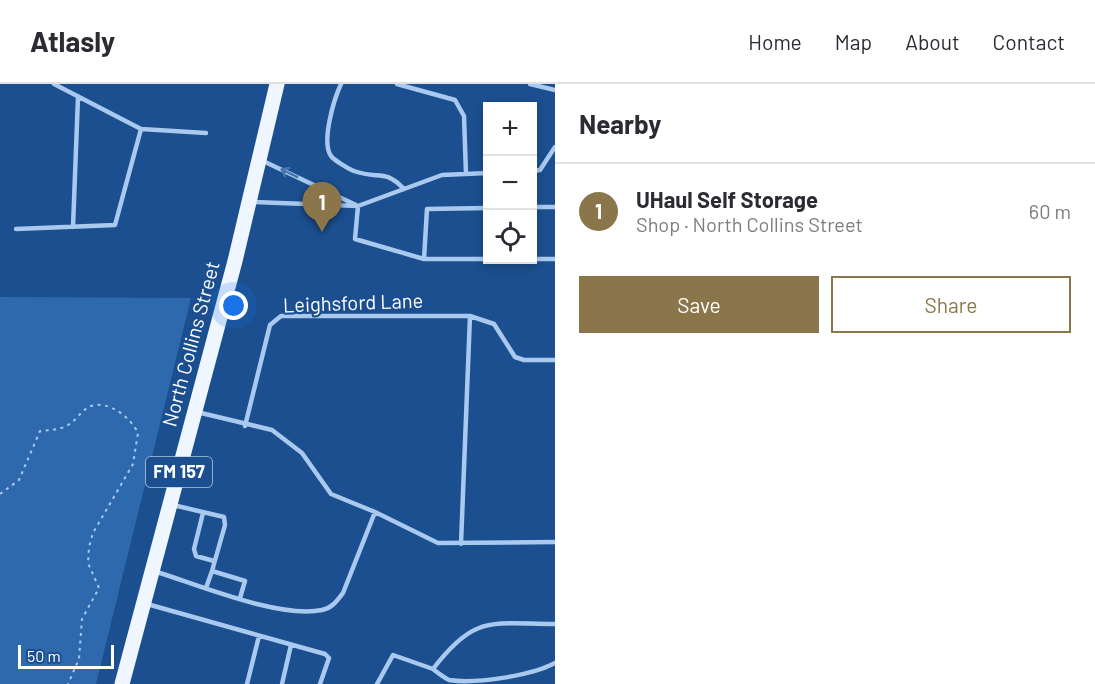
<!DOCTYPE html>
<meta charset="utf-8">
<style>
body{margin:0;font-family:Barlow,sans-serif;background:#f7f7f7;color:#2b2b33}
.controls{position:absolute;right:18px;top:18px;display:grid;overflow:hidden;border-radius:0px;box-shadow:0 3px 9px #0003}
.controls button{width:54px;height:54px;display:grid;place-items:center;padding:0;border:0;border-bottom:2px solid #e1e1e2;background:#fff;color:#2b2b33;font:30px sans-serif}
.scale{position:absolute;left:18px;bottom:15px;width:96px;box-sizing:border-box;padding-left:6px;border:3px solid #fff;border-top:0;font-size:16px;line-height:21px;white-space:nowrap;color:#fff;-webkit-text-stroke:4px #1b4f8f;paint-order:stroke}
.you{position:absolute;left:234px;top:222px;width:21px;height:21px;margin:-15px;border:4px solid #fff;border-radius:50%;background:#1a73e8;box-shadow:0 0 0 9px #1a73e833}
.badge{display:grid;place-items:center;width:39px;height:39px;border-radius:50%;background:#8a764a;color:#fff;font-size:20px;font-weight:700}
.pin{position:absolute;translate:-50% -50px;filter:drop-shadow(0 2px 3px #0008)}
.pin::after{content:'';position:absolute;top:32px;width:21px;height:18px;background:inherit;clip-path:polygon(0 0,100% 0,50% 100%)}
.list{margin:0;padding:0;list-style:none}
h2{display:flex;justify-content:space-between;align-items:center;height:78px;margin:0;padding:0 24px;font-size:26px}
h2 small{font-size:20px;font-weight:400;color:#7c7c81}
.list li{display:grid;grid-template-columns:39px 1fr auto;gap:18px;align-items:center;box-sizing:border-box;height:96px;padding:0 24px;border-top:2px solid #e1e1e2}
.list b{display:block;font-size:22px;white-space:nowrap}
.list p{margin:0;font-size:20px;white-space:nowrap;color:#7c7c81}
.list em{font-size:20px;font-style:normal;color:#7c7c81}
.actions{display:flex;gap:12px;padding:18px 24px}
.actions a{flex:1;padding:14px 0;border:2px solid #8a764a;border-radius:0px;text-align:center;font-size:21px;color:#8a764a}
.actions .main{background:#8a764a;color:#fff}
.icon{flex:none;width:33px;height:33px;fill:none;stroke:currentColor;stroke-width:2;stroke-linecap:round;stroke-linejoin:round}
.map{position:relative;flex:none;width:555px;height:600px;overflow:hidden}
header{display:flex;align-items:center;gap:36px;box-sizing:border-box;height:84px;padding:0 30px;background:#fff;border-bottom:2px solid #e1e1e2}
header strong{font-size:28px}
nav{display:flex;gap:33px;margin-inline-start:auto;font-size:21px}
main{display:flex}
aside{flex:1;background:#fff}
.map>svg:first-child{display:block}
.green{fill:#2e69ad}
.lines{fill:none;stroke-linecap:round;stroke-linejoin:round}
.path{stroke:#a9c9ee;stroke-width:2;stroke-dasharray:3 4.5;stroke-linecap:butt}
.lane{stroke:#a9c9ee;stroke-width:4.5}
.primary{stroke:#f0f6ff;stroke-width:15}
.oneway{stroke:#4674ac}
.labels{text-anchor:middle;stroke-width:4.5;stroke-linejoin:round;paint-order:stroke}
.shield{fill:#1b4f8f;stroke:#bbcadd;stroke-width:1.5}
.shield-label{font-size:18px;font-weight:bold;fill:#fff}
.street-label{font-size:20px;fill:#fff;stroke:#1b4f8f}
</style>
<header>
<strong>Atlasly</strong>
<nav><a>Home</a><a>Map</a><a>About</a><a>Contact</a></nav>
</header>
<main>
<div class="map">
<svg width="555" height="600" viewBox="0 0 555 600">
<rect width="100%" height="100%" fill="#1b4f8f"/>
<!-- green -->
<path class="green" d="M 0,213 L 191,214 L 96,600 L 0,600 Z"/>
<g class="lines">
<!-- path -->
<path class="path" d="M 0,410 L 19,396 L 40,347 C 50,346 60,346 68,341 C 77,336 81,326 91,322 C 109,316 131,334 138,349 L 133,380 L 93,449 L 89,463 L 88,479 L 99,504 L 82,535 L 79,575 L 68,600"/>
<!-- lane -->
<path class="lane" d="M 54,0 L 141,45 L 206,49
M 341,0 C 334,15 321,58 331,72 C 335,77 349,85 354,87 C 379,96 384,84 404,105
M 397,0 L 455,16 L 464,32 L 466,90
M 530,0 L 555,6
M 263,77 L 356,121
M 532,87 L 540,86 L 555,63
M 253,118 L 358,122 L 442,91 L 488,89
M 358,122 L 355,155 L 424,175
M 532,123 L 555,123
M 488,124 L 427,125 L 424,175 L 488,175
M 73,143 L 78,13
M 16,145 L 115,141 L 141,45
M 532,175 L 555,175
M 470,232 L 494,240 L 515,273 L 524,276 L 555,276
M 197,328 L 272,346 L 302,369 L 331,410 L 375,428 L 438,459 L 555,458
M 245,342 L 270,241 L 281,232 L 470,232 L 461,460
M 173,421 L 224,433 L 225,441 L 212,487
M 203,429 L 194,465 L 196,472 L 214,477
M 154,487 C 196,500 279,535 322,526 C 332,524 337,517 343,509 L 375,428
M 206,504 L 212,487 L 245,497 L 240,514
M 147,520 L 325,570 L 329,574 L 320,600
M 433,585 C 438,589 443,593 449,596 C 475,600 531,592 555,579
M 247,600 L 259,552
M 282,600 L 291,561
M 377,600 L 393,571 L 433,585 C 475,530 491,540 555,540"/>
<!-- primary -->
<path class="primary" d="M 122,600 L 235,177 L 277,0"/>
</g>
<!-- one-way arrows -->
<defs><path id="oneway-shaft" d="M-6 0H5M1.5-3L5.5 0L1.5 3" fill="none" stroke-width="1.6" stroke-linecap="round" stroke-linejoin="round" transform="scale(1.5)"/></defs>
<use class="oneway" href="#oneway-shaft" transform="translate(289 89) rotate(-154)"/>
<g class="labels">
<!-- shield labels -->
<rect class="shield" x="146" y="373" width="66" height="30" rx="4.5"/>
<g class="shield-label">
<text x="179" y="394">FM 157</text>
</g>
<!-- street labels -->
<g class="street-label">
<text transform="translate(353 219) rotate(-2)" y="7">Leighsford Lane</text>
<text transform="translate(191 260) rotate(-75)" y="7">North Collins Street</text>
</g>
</g>
</svg>
<div class="controls">
<button>+</button>
<button>−</button>
<button><svg class="icon" aria-label="locate" viewBox="0 0 24 24"><circle cx="12" cy="12" r="6"/><path d="M12 2v4M12 18v4M2 12h4M18 12h4"/></svg></button>
</div>
<div class="scale">50 m</div>
<div class="you"></div>
<div class="pin badge" style="left:322px;top:148px">1</div>
</div>
<aside>
<h2>Nearby<small></small></h2>
<ul class="list">
<li><span class="badge">1</span><div><b>UHaul Self Storage</b><p>Shop · North Collins Street</p></div><em>60 m</em></li>
</ul>
<div class="actions"><a class="main">Save</a><a>Share</a></div>
</aside>
</main>
